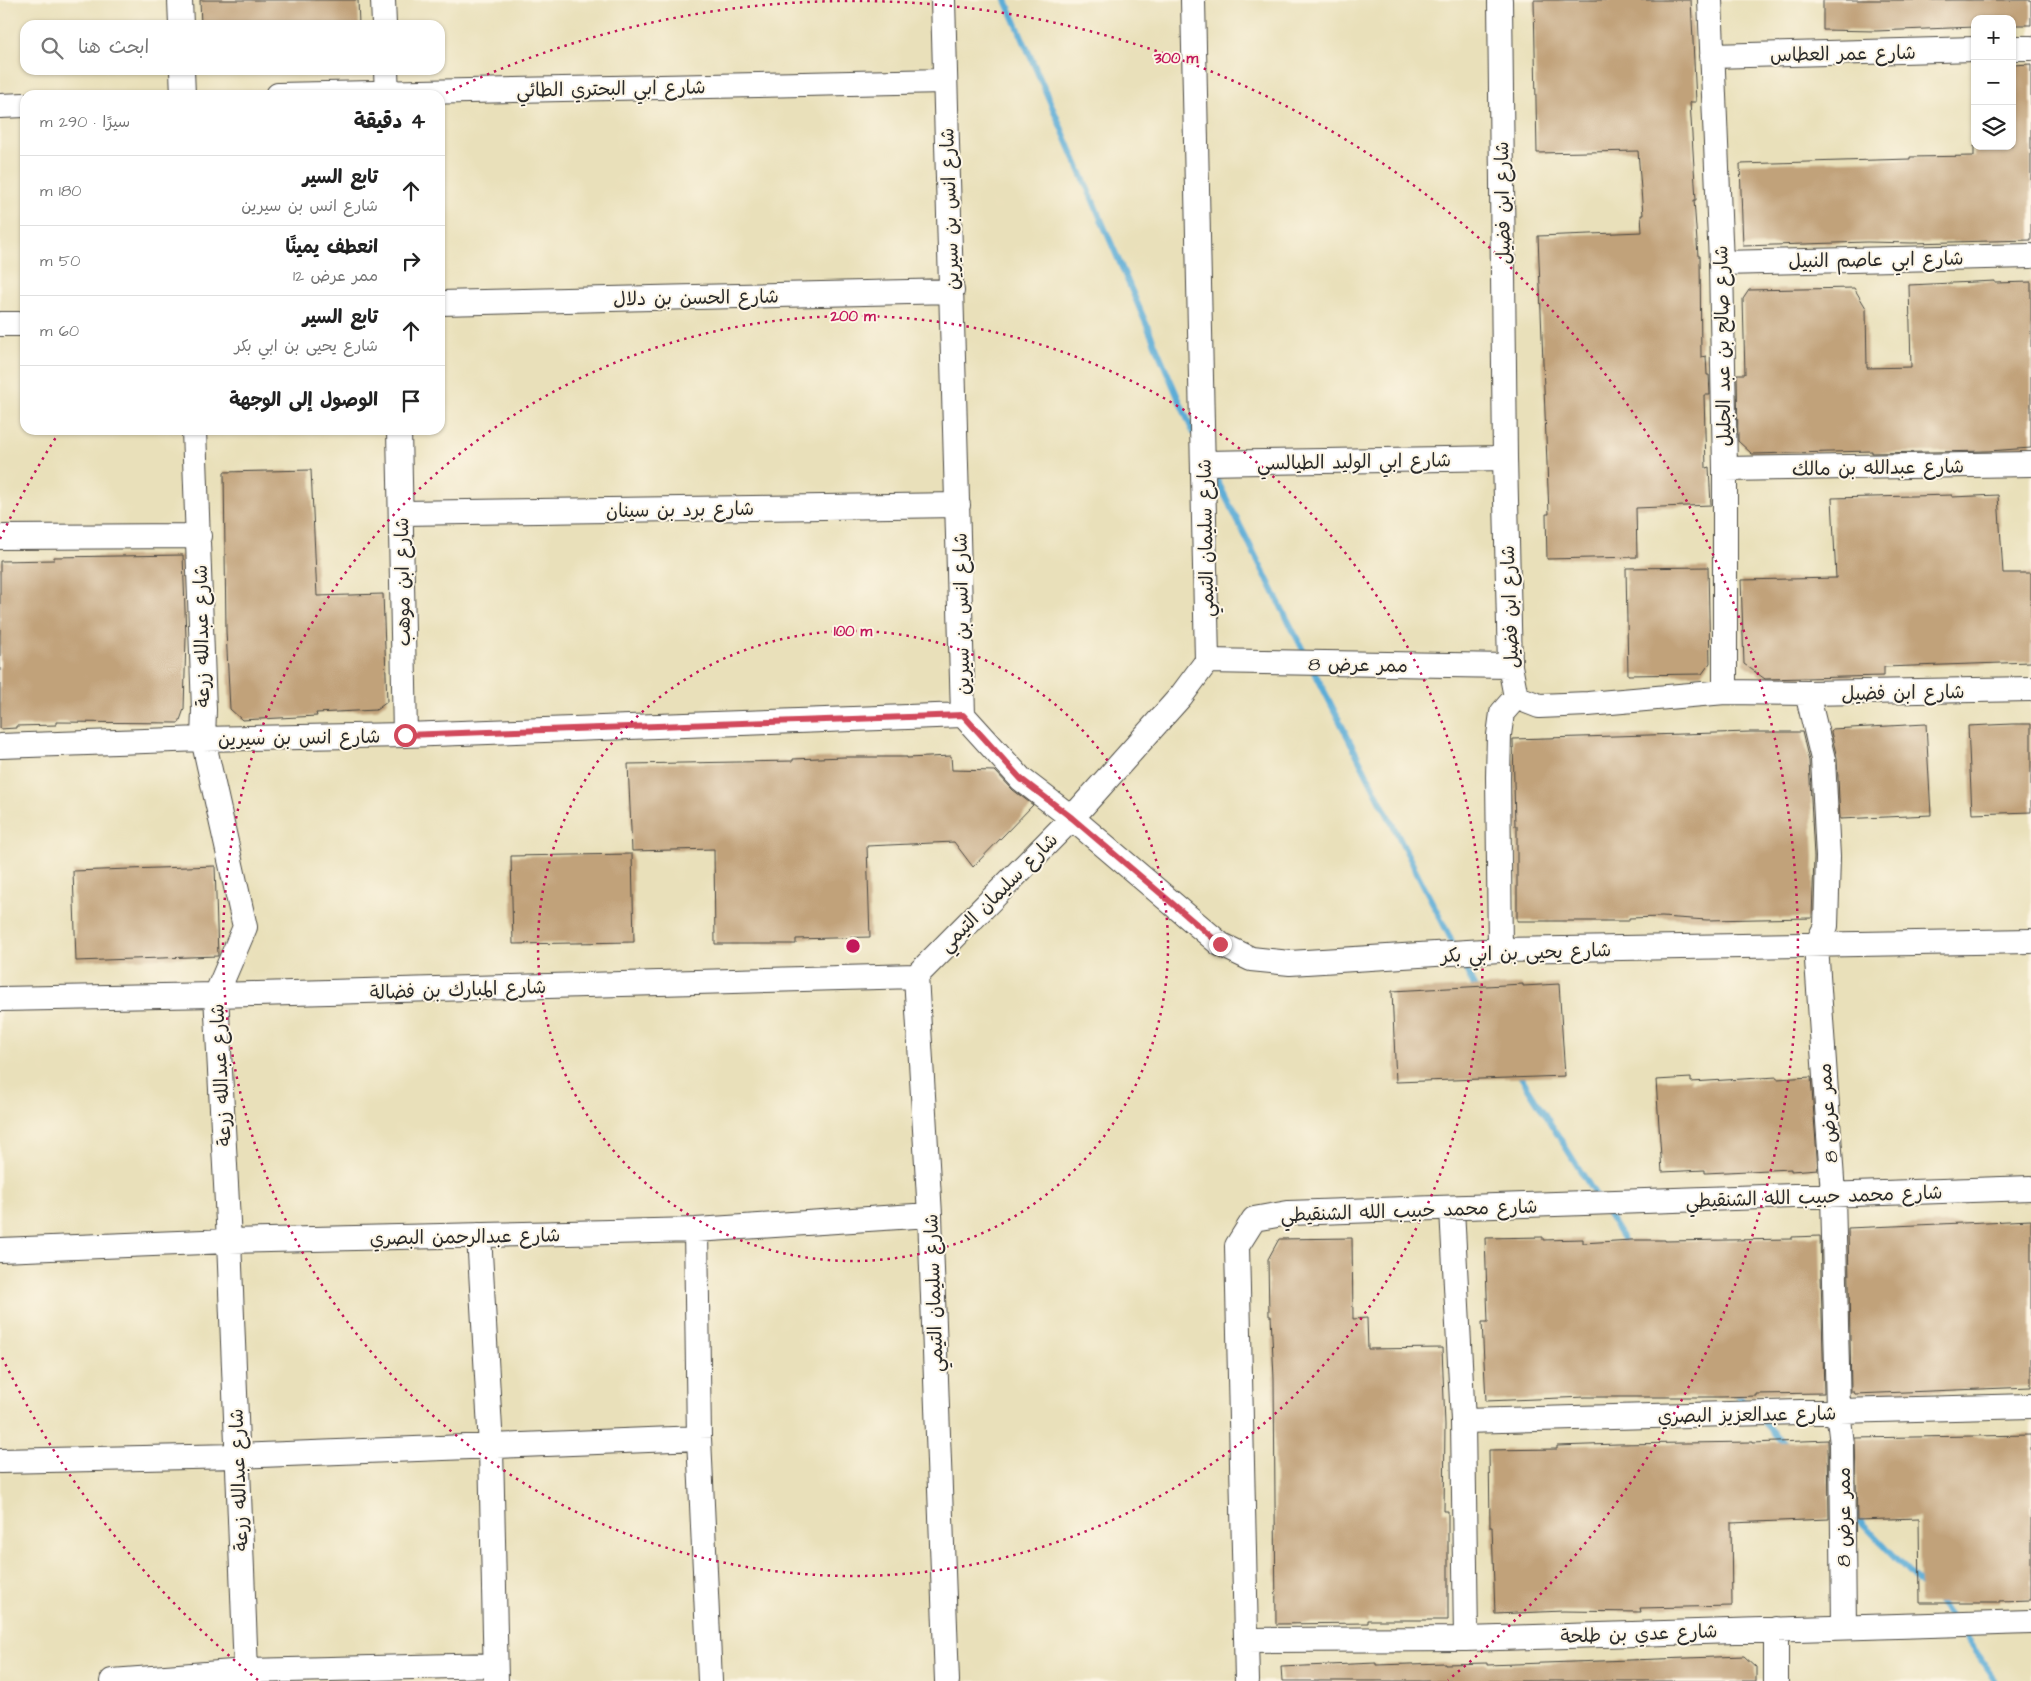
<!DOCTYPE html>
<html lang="ar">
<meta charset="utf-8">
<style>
body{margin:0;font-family:"Architects Daughter","Playpen Sans Arabic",sans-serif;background:#f2f2f2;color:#222;direction:rtl}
.controls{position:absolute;right:15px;top:15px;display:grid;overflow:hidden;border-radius:10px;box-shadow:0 1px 4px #0004}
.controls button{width:45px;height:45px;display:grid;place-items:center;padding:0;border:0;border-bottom:1px solid #e0e0e0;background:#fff;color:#222;font:25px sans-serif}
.stop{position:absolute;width:15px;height:15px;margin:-11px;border:4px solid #d1495b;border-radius:50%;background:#fff}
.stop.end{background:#d1495b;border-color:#fff;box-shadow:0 1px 5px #0008}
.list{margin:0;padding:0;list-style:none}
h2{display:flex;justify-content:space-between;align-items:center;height:65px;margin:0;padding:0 20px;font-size:21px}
h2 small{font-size:16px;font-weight:400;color:#767676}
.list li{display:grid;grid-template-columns:32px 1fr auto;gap:15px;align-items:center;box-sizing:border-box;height:70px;padding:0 20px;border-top:1px solid #e0e0e0}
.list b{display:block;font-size:19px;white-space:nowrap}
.list p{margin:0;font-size:16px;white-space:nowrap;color:#767676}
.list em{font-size:16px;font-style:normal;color:#767676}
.icon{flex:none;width:28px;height:28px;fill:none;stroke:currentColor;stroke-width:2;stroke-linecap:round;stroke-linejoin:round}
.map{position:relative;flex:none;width:2031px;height:1681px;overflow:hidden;direction:ltr}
.search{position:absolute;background:#fff;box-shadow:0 1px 4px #0004;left:20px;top:20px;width:425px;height:55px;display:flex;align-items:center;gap:12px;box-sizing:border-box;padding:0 18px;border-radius:15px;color:#767676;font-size:19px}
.panel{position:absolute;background:#fff;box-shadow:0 1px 4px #0004;left:20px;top:90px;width:425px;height:345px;border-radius:15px;direction:rtl}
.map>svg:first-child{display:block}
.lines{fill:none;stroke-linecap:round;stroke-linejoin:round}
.stream{stroke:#5dadd7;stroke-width:6}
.building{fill:#c1a27a}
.minor-casing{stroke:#484640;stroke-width:26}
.minor{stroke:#fff;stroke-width:24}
.route{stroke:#d1495b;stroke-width:6}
.ring{fill:none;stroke:#c2185b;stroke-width:2.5;stroke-dasharray:2.5 5}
.labels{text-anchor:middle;stroke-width:4;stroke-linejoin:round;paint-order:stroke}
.street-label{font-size:19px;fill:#2b2b2b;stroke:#fcf5e5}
.centre{fill:#c2185b;stroke:#fcf5e5;stroke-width:2.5}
.ring-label{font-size:15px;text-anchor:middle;font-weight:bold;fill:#c2185b;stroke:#fcf5e5;stroke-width:4;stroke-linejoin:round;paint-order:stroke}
</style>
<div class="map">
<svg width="2031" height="1681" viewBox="0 0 2031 1681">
<rect width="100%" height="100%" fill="#fcf5e5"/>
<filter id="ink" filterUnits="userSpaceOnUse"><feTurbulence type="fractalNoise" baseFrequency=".02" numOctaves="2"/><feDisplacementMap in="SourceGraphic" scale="10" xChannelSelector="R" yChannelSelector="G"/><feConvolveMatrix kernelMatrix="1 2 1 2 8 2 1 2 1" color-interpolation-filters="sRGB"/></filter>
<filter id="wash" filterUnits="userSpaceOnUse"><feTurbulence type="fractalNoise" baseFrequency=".0096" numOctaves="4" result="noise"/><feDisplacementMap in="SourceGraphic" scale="20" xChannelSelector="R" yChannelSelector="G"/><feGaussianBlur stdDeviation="1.12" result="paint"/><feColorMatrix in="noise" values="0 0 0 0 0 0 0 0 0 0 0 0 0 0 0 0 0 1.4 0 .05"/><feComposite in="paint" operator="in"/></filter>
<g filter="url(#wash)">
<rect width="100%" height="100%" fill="#e9e0ba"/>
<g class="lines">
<!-- stream -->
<path class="stream" d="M 1006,0 L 1193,432
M 1212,470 L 1307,658
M 1313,669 L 1455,947
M 1460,958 L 1478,994
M 1518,1072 L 1597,1197
M 1603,1207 L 1629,1248
M 1733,1390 L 1748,1407
M 1761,1419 L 1789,1448
M 1850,1510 L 1924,1588
M 1935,1598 L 1952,1620
M 1960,1630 L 1997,1681"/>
</g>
<g id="blocks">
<!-- building -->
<path class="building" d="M 200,0 L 358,0 L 359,25 L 201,25 Z
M 1534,0 L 1691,0 L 1696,102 L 1690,102 L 1696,200 L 1694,200 L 1698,256 L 1700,256 L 1701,357 L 1706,356 L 1707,375 L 1709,375 L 1710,395 L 1704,395 L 1706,468 L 1709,467 L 1711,505 L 1636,508 L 1637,557 L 1547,559 L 1546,514 L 1549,514 L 1538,236 L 1642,232 L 1641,215 L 1643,215 L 1638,151 L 1537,153 Z
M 1823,0 L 2031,0 L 2031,25 L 2012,25 L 2012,19 L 1975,19 L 1975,27 L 1876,31 L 1823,30 Z
M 2031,64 L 2031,240 L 1912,243 L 1867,242 L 1743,246 L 1740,164 L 1910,159 L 1910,157 L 1974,156 L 1974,146 L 2012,146 L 2012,65 Z
M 1995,281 L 1995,283 L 2031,282 L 2031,448 L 1988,451 L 1872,453 L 1872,451 L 1752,454 L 1738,441 L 1737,374 L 1745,374 L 1743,299 L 1749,290 L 1854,288 L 1866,308 L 1867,368 L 1911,367 L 1909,285 Z
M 311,470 L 317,596 L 383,594 L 387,702 L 376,710 L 316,713 L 317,716 L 242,720 L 230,709 L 226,631 L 224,472 Z
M 1952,495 L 1952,497 L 1998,495 L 2003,573 L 2031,573 L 2031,662 L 1884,667 L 1884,676 L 1765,679 L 1744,664 L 1741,580 L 1836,578 L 1832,498 Z
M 183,555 L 186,637 L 184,709 L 179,723 L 56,722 L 56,725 L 16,726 L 16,728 L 0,729 L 0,561 L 54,560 L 54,557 Z
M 1708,567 L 1710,663 L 1702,674 L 1628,675 L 1626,568 Z
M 1926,724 L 1931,815 L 1840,819 L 1837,758 L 1831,732 L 1832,729 Z
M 2012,724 L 2031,724 L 2031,812 L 1972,814 L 1968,726 Z
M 1750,732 L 1802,732 L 1809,761 L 1814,857 L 1812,918 L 1707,920 L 1662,917 L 1629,918 L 1629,921 L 1517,921 L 1517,826 L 1515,826 L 1513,739 Z
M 951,756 L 952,770 L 995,771 L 1013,790 L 1033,805 L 973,867 L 954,842 L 867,846 L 870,937 L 796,939 L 796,944 L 715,944 L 714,849 L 632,851 L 628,764 L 793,761 L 793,759 L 844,757 L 907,757 L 907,758 Z
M 632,854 L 634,942 L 513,944 L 511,856 Z
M 215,866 L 218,956 L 76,961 L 73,871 Z
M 1523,984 L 1523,986 L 1559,984 L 1565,1076 L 1396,1082 L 1392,991 Z
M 1777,1077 L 1777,1079 L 1811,1077 L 1818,1169 L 1791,1171 L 1791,1169 L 1705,1173 L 1705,1170 L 1662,1172 L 1656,1080 L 1691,1078 L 1691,1082 Z
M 2031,1220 L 2031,1387 L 1855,1394 L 1854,1392 L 1851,1392 L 1848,1228 Z
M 1820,1236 L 1824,1393 L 1756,1394 L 1756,1396 L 1722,1397 L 1586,1397 L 1486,1401 L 1482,1322 L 1488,1322 L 1485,1238 L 1543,1237 L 1543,1240 L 1583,1239 L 1583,1243 L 1631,1240 L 1665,1240 L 1665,1241 L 1792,1239 L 1792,1237 Z
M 1352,1238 L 1353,1319 L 1367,1318 L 1368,1349 L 1442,1348 L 1445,1425 L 1444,1511 L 1448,1511 L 1448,1620 L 1368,1620 L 1368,1623 L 1276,1624 L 1274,1378 L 1271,1316 L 1269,1316 L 1268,1259 L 1279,1239 Z
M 2031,1435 L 2031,1600 L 1999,1601 L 1999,1603 L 1920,1603 L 1919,1518 L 1857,1520 L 1855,1438 Z
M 1828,1440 L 1829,1519 L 1731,1523 L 1732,1606 L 1640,1608 L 1641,1612 L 1563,1611 L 1495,1614 L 1492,1527 L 1490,1527 L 1489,1450 L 1557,1449 L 1557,1446 L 1618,1444 L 1752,1442 L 1752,1443 Z
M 1744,1656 L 1756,1667 L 1756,1681 L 1282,1681 L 1281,1667 L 1376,1663 L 1376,1665 L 1445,1663 L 1445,1664 L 1487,1663 L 1487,1665 Z"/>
</g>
</g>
<g filter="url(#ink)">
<use href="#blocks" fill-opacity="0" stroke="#484640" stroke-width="1"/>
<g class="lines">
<defs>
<path id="minor" d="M 180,0 L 181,25
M 383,0 L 384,25
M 1500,0 L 1505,458 L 1510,666 L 1516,697 L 1539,706 L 1588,704 L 1725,692 L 1807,693 L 2031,689
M 1710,0 L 1721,263 L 1725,469 L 1725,692
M 2012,48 L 2031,48
M 1712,56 L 1975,49
M 182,70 L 183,95
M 386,70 L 387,95
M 278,95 L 944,81
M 0,106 L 25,105
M 1721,263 L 2031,256
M 440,303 L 952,291
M 0,324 L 25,324
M 194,430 L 204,710 L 203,739 L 245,927 L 216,995 L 229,1241 L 246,1671
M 399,430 L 405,735
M 1203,463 L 1505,458
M 1725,469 L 2031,464
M 402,513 L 958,505
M 0,537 L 199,536
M 1207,661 L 1510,666
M 1807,693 L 1823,759 L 1828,857 L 1826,926 L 1816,946 L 1833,1194 L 1838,1411 L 1842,1444 L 1844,1627
M 963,715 L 1021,779 L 1072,818 L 1220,944 L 1251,959 L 1290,963 L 1500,950 L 2031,941
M 0,746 L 203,739 L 405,735 L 963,715 L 943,0
M 1500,950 L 1498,777 L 1499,735 L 1502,713 L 1516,697
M 0,999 L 216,995 L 916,976
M 1452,1209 L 1463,1421 L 1466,1639
M 696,1230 L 699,1438 L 710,1681
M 479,1235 L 491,1447 L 496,1681
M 0,1250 L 229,1241 L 696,1230 L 930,1215
M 1463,1421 L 2031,1406
M 0,1461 L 237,1456 L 699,1438
M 1776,1629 L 1776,1681
M 1246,1640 L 1466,1639 L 2031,1622
M 112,1681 L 246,1671 L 495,1665
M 947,1681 L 930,1215 L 916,976 L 1072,818 L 1181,696 L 1207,661 L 1193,0
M 1247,1681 L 1237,1246 L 1254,1219 L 1288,1213 L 2031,1188"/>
</defs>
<!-- minor casing -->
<use href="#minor" class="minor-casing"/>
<!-- minor -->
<use href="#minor" class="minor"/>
</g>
</g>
<g class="lines" filter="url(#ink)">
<!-- route -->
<path class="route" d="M 405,735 L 963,715 L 1021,779 L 1072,818 L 1220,944"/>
</g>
<!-- distance rings -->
<g class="ring">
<circle cx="853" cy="946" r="315"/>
<circle cx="853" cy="946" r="630"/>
<path d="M258 1680A945 945 0 0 1 0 1353M0 539A945 945 0 0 1 60 431M446 93A945 945 0 0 1 1448 1680"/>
</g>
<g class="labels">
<!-- street labels -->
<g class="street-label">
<text transform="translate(1843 53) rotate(-1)" y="7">شارع عمر العطاس</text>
<text transform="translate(611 88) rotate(-1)" y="7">شارع ابي البحتري الطائي</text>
<text transform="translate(1502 203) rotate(-91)" y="7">شارع ابن فضيل</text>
<text transform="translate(949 209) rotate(-92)" y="7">شارع انس بن سيرين</text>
<text transform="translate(1876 259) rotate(-1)" y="7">شارع ابي عاصم النبيل</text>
<text transform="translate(696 297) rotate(-1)" y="7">شارع الحسن بن دلال</text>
<text transform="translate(1722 346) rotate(-91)" y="7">شارع صالح بن عبد الجليل</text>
<text transform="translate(1354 461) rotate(-1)" y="7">شارع ابي الوليد الطيالسي</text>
<text transform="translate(1878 467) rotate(-1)" y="7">شارع عبدالله بن مالك</text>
<text transform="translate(680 509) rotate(-1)" y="7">شارع برد بن سينان</text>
<text transform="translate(1205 538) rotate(-91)" y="7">شارع سليمان التيمي</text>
<text transform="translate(402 582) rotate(-91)" y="7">شارع ابن موهب</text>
<text transform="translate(1509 607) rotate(-92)" y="7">شارع ابن فضيل</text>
<text transform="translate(961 614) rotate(-91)" y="7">شارع انس بن سيرين</text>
<text transform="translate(201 636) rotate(-91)" y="7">شارع عبدالله زرعة</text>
<text transform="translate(1358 664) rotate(1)" y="7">ممر عرض 8</text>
<text transform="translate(1903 692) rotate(-1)" y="7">شارع ابن فضيل</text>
<text transform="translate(299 737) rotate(-1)" y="7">شارع انس بن سيرين</text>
<text transform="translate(998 892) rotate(-45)" y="7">شارع سليمان التيمي</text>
<text transform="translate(1526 952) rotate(-2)" y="7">شارع يحيى بن ابي بكر</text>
<text transform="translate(458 989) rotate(-2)" y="7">شارع المبارك بن فضالة</text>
<text transform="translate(220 1075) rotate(-93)" y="7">شارع عبدالله زرعة</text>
<text transform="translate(1827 1113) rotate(-94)" y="7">ممر عرض 8</text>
<text transform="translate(1814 1196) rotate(-2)" y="7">شارع محمد حبيب الله الشنقيطي</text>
<text transform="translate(1409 1210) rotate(-2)" y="7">شارع محمد حبيب الله الشنقيطي</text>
<text transform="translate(465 1236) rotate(-1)" y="7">شارع عبدالرحمن البصري</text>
<text transform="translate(933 1293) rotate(-92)" y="7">شارع سليمان التيمي</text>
<text transform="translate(1747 1414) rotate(-1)" y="7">شارع عبدالعزيز البصري</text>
<text transform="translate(238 1480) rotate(-92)" y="7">شارع عبدالله زرعة</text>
<text transform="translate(1843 1517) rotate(-90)" y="7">ممر عرض 8</text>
<text transform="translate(1639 1633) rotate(-2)" y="7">شارع عدي بن طلحة</text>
</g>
</g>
<circle cx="853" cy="946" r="8" class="centre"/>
<g class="ring-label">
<text x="1176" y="63">300 m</text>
<text x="853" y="321">200 m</text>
<text x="853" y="636">100 m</text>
</g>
</svg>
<div class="controls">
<button>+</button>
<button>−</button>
<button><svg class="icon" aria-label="layers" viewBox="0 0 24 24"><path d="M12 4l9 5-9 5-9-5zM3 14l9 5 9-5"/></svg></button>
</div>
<div class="stop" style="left:405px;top:735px"></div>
<div class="stop end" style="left:1220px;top:944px"></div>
<div class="search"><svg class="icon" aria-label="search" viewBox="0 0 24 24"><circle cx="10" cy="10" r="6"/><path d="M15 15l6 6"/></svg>ابحث هنا</div>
<section class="panel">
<h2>4 دقيقة<small>سيرًا · 290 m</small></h2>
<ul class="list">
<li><svg class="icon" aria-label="ahead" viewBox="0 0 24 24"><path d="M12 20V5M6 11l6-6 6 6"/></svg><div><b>تابع السير</b><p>شارع انس بن سيرين</p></div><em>180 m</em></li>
<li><svg class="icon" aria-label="right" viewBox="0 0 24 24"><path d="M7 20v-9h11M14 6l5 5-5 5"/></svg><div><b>انعطف يمينًا</b><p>ممر عرض 12</p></div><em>50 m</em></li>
<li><svg class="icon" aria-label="ahead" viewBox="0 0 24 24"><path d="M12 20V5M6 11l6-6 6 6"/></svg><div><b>تابع السير</b><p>شارع يحيى بن ابي بكر</p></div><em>60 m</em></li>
<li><svg class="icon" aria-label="arrive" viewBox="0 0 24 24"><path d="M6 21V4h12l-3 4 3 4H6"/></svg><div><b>الوصول إلى الوجهة</b></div></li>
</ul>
</section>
</div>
